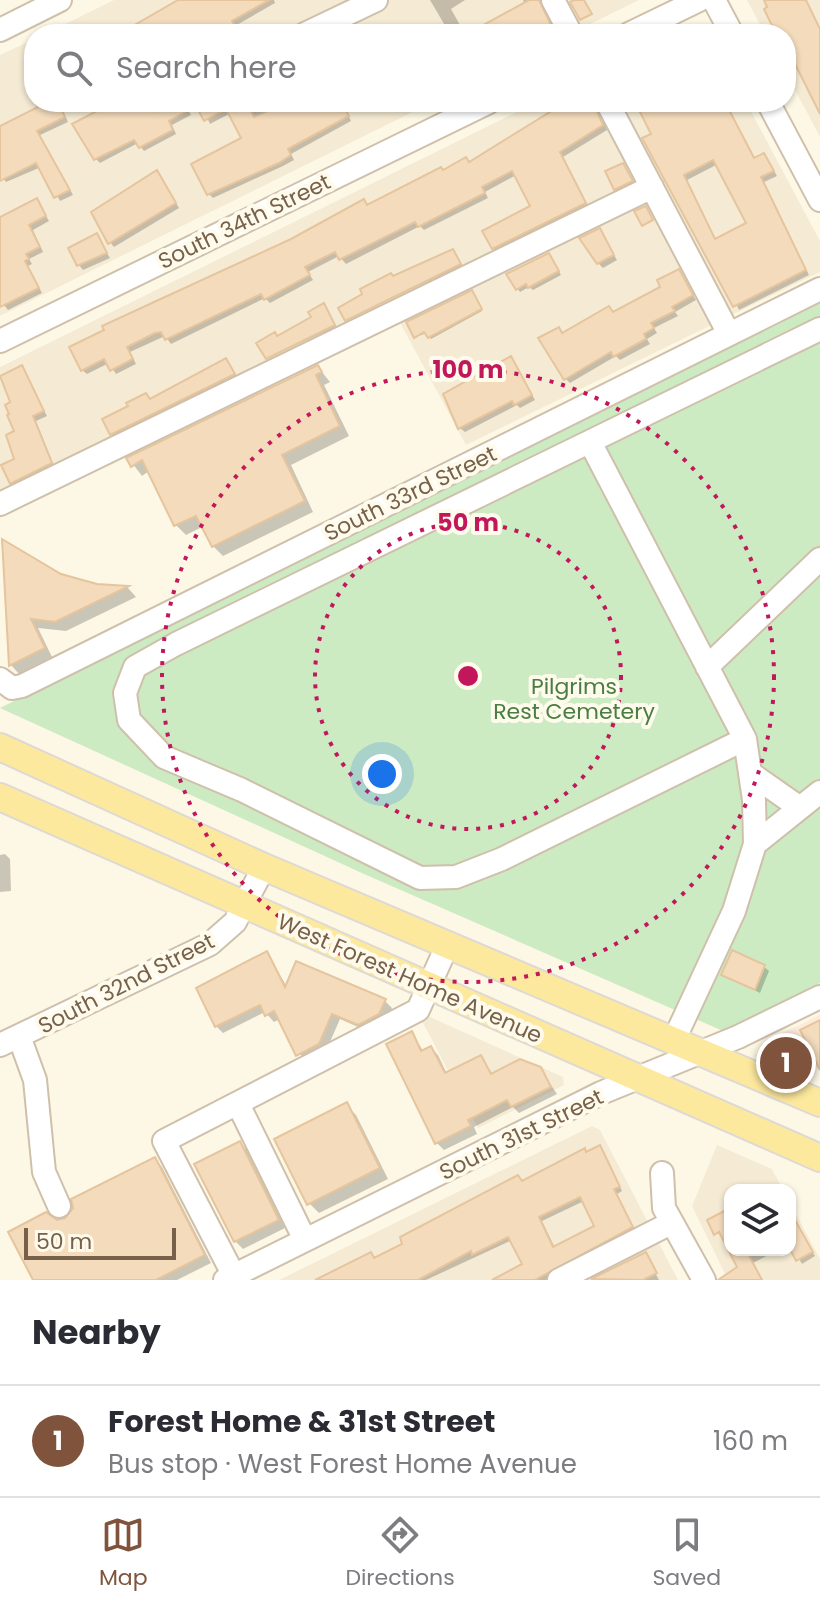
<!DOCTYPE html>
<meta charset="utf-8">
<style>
body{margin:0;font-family:Poppins,sans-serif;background:#f7f7f7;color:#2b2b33}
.controls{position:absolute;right:24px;bottom:24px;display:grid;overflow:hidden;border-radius:16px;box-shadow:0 2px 6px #0004}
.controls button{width:72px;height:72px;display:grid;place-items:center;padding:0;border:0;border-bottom:2px solid #e1e1e2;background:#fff;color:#2b2b33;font:40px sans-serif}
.scale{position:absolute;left:24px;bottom:20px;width:152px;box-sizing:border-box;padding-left:8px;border:4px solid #77614a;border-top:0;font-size:22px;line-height:28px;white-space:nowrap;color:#77614a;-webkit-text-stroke:6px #fffbec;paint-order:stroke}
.you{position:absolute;left:382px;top:774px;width:28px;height:28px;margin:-20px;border:6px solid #fff;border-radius:50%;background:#1a73e8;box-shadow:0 0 0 12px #1a73e833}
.badge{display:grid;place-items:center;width:52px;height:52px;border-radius:50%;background:#80543c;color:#fff;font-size:26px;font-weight:700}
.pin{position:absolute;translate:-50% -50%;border:4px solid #fff;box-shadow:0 2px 8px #0006}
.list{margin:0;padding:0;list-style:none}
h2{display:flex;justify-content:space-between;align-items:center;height:104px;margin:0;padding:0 32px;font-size:34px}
h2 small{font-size:26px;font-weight:400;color:#7c7c81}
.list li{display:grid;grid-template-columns:52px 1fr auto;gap:24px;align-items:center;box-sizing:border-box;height:112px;padding:0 32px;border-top:2px solid #e1e1e2}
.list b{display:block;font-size:30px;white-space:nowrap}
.list p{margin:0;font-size:26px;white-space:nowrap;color:#7c7c81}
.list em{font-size:26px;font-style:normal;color:#7c7c81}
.icon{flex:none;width:44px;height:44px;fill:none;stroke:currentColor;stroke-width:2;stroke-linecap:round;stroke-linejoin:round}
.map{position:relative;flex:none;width:820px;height:1280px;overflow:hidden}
.search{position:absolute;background:#fff;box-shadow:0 2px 6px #0004;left:24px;right:24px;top:24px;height:88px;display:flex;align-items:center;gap:20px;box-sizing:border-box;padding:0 28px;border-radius:32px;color:#7c7c81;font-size:30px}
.sheet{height:216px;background:#fff}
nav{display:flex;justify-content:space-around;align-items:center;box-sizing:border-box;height:112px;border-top:2px solid #e1e1e2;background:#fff;font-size:22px;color:#7c7c81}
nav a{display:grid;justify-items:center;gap:4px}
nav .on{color:#80543c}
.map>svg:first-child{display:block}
.residential{fill:#f5ebd4}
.commercial{fill:#fdead9}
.green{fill:#cdebc3}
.shadow{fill:#0003;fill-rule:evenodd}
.building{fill:#f3dbbc;stroke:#e6c49c;stroke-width:2;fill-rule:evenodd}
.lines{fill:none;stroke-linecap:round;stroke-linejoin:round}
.minor-casing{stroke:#cfc0ab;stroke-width:26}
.major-casing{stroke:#ded9d4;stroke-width:30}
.minor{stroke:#fff;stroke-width:22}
.major{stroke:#fde99d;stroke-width:26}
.ring{fill:none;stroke:#c2185b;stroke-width:4;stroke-dasharray:4 8}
.labels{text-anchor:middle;stroke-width:8;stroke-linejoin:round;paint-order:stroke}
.street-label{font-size:22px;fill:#77614a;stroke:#fffbec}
.park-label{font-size:22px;fill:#497d41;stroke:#fffbec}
.centre{fill:#c2185b;stroke:#fffbec;stroke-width:4}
.ring-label{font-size:24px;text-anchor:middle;font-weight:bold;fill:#c2185b;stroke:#fffbec;stroke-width:8;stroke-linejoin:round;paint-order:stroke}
</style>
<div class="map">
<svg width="820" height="1280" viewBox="0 0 820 1280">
<rect width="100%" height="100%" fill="#fdf8e5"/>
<!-- residential -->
<path class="residential" d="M 114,0 L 639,0 L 570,34 L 45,34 Z
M 747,0 L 820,0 L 820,137 L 786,73 L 786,34 L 765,34 Z
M 34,39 L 34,102 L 433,102 L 0,316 L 0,55 Z
M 537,102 L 746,102 L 820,241 L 820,272 L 466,445 L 399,321 L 0,518 L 0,367 Z
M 430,1017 L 563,1077 L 564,1085 L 478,1128 L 422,1021 Z
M 592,1126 L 600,1130 L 678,1280 L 279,1280 Z
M 717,1145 L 772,1169 L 783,1190 L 730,1190 L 730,1250 L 790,1250 L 790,1203 L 820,1259 L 820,1280 L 728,1280 L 692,1206 Z"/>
<!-- commercial -->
<path class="commercial" d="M 820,1015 L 820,1070 L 776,1051 L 777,1036 Z"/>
<!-- green -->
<path class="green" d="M 820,303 L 820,983 L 723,1031 L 364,874 L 0,708 Z"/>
<!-- shadow -->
<path class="shadow" d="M 182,0 L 274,0 L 275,3 L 235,26 L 239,34 L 123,34 Z
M 430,0 L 465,0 L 451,9 L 465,34 L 450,34 Z
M 523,0 L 544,0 L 544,12 L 555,34 L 469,34 L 525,4 Z
M 361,28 L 365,34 L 349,34 Z
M 102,29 L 106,34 L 93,34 Z
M 38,102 L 59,102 L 68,122 L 40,135 L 73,195 L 60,201 L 41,167 L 6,182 L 0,174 L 0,128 L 41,108 Z
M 119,102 L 184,102 L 191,115 L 172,125 L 176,134 L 144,151 L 138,143 L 100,163 L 96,159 Z
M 200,102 L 342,102 L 351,121 L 291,154 L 294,160 L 283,166 L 213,198 L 209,194 L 244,139 L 231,113 L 210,124 Z
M 377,102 L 392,102 L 383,108 Z
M 572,102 L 598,102 L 597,106 L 607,130 L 563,157 L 589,208 L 498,253 L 493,248 L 533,207 L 516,175 L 485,192 L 488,198 L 424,230 L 420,226 L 346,264 L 339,256 L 308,272 L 313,280 L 270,303 L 265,298 L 171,344 L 165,336 L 130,352 L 136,364 L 116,374 L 109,363 L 87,374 L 82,370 L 71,348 L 154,301 L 470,163 Z
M 625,102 L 732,102 L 727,105 L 756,160 L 764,155 L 777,176 L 764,182 L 809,275 L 739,310 L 639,106 L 631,110 ZM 718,164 L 749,224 L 716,241 L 687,180 Z
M 623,165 L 636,186 L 620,193 L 616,189 Z
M 157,172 L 179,208 L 114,247 L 110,242 Z
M 37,201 L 49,221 L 33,230 L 43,252 L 29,259 L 32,264 L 28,266 L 42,293 L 8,310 L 0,300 L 0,219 Z
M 599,230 L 617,260 L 603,268 L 598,263 Z
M 96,236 L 110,258 L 83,270 L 79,265 Z
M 454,254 L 462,266 L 347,319 L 394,278 Z
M 549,255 L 561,275 L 533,290 L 529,287 L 520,292 L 517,288 Z
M 679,272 L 696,300 L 675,312 L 678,316 L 654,328 L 657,333 L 647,339 L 650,344 L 620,360 L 616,356 L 570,383 L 565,378 L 563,334 L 615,314 L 663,288 Z
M 474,294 L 482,311 L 431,339 L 427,333 L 416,337 Z
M 325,307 L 336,327 L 267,358 L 278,338 Z
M 511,359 L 535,400 L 520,408 L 517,405 L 465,432 L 460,428 Z
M 228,363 L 236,377 L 114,436 L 112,434 L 150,401 Z
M 318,367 L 330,382 L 324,385 L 349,436 L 291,465 L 313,512 L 223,556 L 213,546 L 204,526 L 186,535 L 176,525 L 149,471 L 142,476 L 129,459 Z
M 21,368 L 47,416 L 36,421 L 55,468 L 16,487 L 11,483 L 17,460 L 17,432 L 13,403 L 0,378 Z
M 4,543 L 61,576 L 96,586 L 128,588 L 136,597 L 66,631 L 38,628 L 53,659 L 20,675 L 11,665 Z
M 5,854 L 10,859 L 11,891 L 0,892 L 0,855 Z
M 267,953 L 287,987 L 385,1001 L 392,1008 L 386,1021 L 367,1031 L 340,1019 L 326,1051 L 305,1062 L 280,1019 L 274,1022 L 265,1012 L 223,1033 L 216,1026 Z
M 764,967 L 769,971 L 760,993 L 724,975 Z
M 412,1034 L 424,1052 L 431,1048 L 438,1055 L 447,1074 L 481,1057 L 493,1075 L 540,1069 L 557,1094 L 519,1113 L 513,1107 L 474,1127 L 477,1134 L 444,1150 L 437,1143 L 388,1045 Z
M 346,1105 L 356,1115 L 388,1179 L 319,1213 L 309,1203 Z
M 240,1143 L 248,1151 L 285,1228 L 243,1249 L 235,1241 L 197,1164 Z
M 603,1152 L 622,1191 L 617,1194 L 635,1231 L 551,1280 L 493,1280 L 525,1265 L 512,1240 L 426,1280 L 320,1280 L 375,1259 L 522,1181 L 587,1154 ZM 584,1201 L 597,1227 L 555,1248 L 542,1221 Z
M 155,1159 L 162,1167 L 211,1263 L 177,1280 L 35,1280 L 56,1222 L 66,1220 Z
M 791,1216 L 815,1256 L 802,1264 L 790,1244 Z
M 731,1250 L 778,1250 L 753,1263 L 763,1280 L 737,1280 L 740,1268 Z
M 645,1254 L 659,1280 L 594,1280 Z"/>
<!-- building -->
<path class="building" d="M 178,0 L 269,0 L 232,21 L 239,34 L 119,34 Z
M 529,0 L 539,0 L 553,29 L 543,34 L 467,34 Z
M 574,0 L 584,0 L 592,14 L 580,20 L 570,2 Z
M 764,0 L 806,0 L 820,29 L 820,114 L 796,66 L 791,69 L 786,58 L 786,34 L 776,34 L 764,9 L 767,7 Z
M 36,102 L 58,102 L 65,117 L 37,131 L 70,190 L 54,198 L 36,163 L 0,181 L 0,126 L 38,107 Z
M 114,102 L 149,102 L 153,111 L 169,102 L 246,102 L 254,117 L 289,102 L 341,102 L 349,116 L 288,149 L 291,155 L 279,163 L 207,195 L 191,164 L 241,138 L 226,109 L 204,121 L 196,106 L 169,121 L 173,130 L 139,148 L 134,140 L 94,160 L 72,124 Z
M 566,102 L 593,102 L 603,125 L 560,152 L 586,203 L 492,249 L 482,231 L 530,206 L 512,171 L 482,187 L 485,193 L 418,227 L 415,222 L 339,260 L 335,252 L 305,267 L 310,275 L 264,300 L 261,294 L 165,340 L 161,332 L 155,333 L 127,347 L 133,359 L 110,371 L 104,359 L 81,371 L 69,347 L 104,330 L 102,326 L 291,239 L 364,199 L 367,205 L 441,167 L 443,170 L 466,157 L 469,162 Z
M 635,102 L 725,102 L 754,158 L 764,153 L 774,171 L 761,177 L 806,270 L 733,307 L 642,138 L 651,134 ZM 713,160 L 746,223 L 715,239 L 684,175 Z
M 623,163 L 633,181 L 614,190 L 605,171 Z
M 157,170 L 176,203 L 108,244 L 91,212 Z
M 37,198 L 46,216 L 29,225 L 40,247 L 26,254 L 29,259 L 25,261 L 39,288 L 0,307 L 0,217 Z
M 646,206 L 653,220 L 642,226 L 634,211 Z
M 600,228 L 614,255 L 597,264 L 579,238 Z
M 97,233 L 107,253 L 77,266 L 68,248 Z
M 453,249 L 461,264 L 345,321 L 338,308 L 362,294 L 360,289 L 391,273 L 393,276 Z
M 549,253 L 559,271 L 528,288 L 526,284 L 516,290 L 506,274 Z
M 679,269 L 693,295 L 672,307 L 675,311 L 651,323 L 654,328 L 644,334 L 646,339 L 613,357 L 611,352 L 564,380 L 538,338 L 559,327 L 562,333 L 609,306 L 613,312 L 660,287 L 657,280 Z
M 472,290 L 482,309 L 428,338 L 424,332 L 414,338 L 406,322 Z
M 324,303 L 335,325 L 266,359 L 256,343 L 275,332 L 277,336 L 311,317 L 308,312 Z
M 511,356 L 532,395 L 514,405 L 512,401 L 458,429 L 443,394 Z
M 226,358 L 235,374 L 110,435 L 102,419 L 128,406 L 126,403 L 146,393 L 150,399 Z
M 22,365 L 44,411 L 33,416 L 52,463 L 10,484 L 1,465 L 14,459 L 6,435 L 14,431 L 7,415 L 9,414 L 5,405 L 10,402 L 0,376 Z
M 318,365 L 322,372 L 316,375 L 340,426 L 282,455 L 305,501 L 212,547 L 196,516 L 174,526 L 142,460 L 131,467 L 126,458 Z
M 2,539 L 61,574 L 97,584 L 129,586 L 55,622 L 31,619 L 45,648 L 9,666 Z
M 732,950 L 765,965 L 755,990 L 721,975 Z
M 267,951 L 285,987 L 296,961 L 386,999 L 379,1014 L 358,1025 L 332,1014 L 319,1044 L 296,1056 L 274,1011 L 265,1016 L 260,1005 L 215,1027 L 196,988 Z
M 820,1020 L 820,1070 L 800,1030 Z
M 412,1031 L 421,1051 L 431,1046 L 445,1073 L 481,1055 L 491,1074 L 520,1059 L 541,1067 L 551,1087 L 511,1107 L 507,1100 L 468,1120 L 471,1126 L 435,1144 L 386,1044 Z
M 347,1102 L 380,1168 L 307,1205 L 274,1139 Z
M 240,1141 L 279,1220 L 234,1242 L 194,1164 Z
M 600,1145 L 620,1187 L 614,1189 L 633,1227 L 535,1280 L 492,1280 L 522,1264 L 508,1237 L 472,1255 L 471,1251 L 418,1280 L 315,1280 L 371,1252 L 374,1258 L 402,1244 L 400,1237 L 518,1175 L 522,1181 L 585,1148 L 586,1152 ZM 580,1197 L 594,1226 L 553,1247 L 539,1217 Z
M 155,1157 L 205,1255 L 156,1280 L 33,1280 L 8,1232 L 46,1212 L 57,1220 L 65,1218 L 73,1208 L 71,1199 Z
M 730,1208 L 730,1250 L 746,1250 L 762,1280 L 718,1280 L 737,1267 L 719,1232 L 714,1235 L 707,1220 Z
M 790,1211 L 813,1252 L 796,1261 L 790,1249 Z
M 646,1252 L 657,1273 L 643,1280 L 591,1279 Z"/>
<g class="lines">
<defs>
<path id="minor" d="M 553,0 L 571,34
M 714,0 L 732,34
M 0,30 L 60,0
M 305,34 L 376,0
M 629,34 L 699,0
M 607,102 L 729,334
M 768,102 L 820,200
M 0,341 L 489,102
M 590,442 L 745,739 L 754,800 L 755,844
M 0,504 L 652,187
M 707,667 L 820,559
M 0,679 L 12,688 L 22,686 L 820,289
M 745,739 L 502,859 L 456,877 L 420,878 L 242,790 L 164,757 L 129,720 L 125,693 L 135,667 L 176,644 L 820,329
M 750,773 L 800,808
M 19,1036 L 35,1080 L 44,1172 L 59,1206
M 673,1042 L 734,911 L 755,844 L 820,792
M 0,1045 L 210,944 L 235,922 L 264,867
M 238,1104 L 305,1240
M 662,1173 L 664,1208 L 704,1280
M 234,1276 L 164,1141 L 418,1010 L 447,946
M 225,1280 L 601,1093 L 738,1037 L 820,997
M 559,1280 L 671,1223"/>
<path id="major" d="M 0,747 L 264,867 L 820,1103
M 0,797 L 820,1158"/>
</defs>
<!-- minor casing -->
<use href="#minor" class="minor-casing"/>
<!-- major casing -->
<use href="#major" class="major-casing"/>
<!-- minor -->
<use href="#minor" class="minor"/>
<!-- major -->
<use href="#major" class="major"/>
</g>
<!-- distance rings -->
<g class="ring">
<circle cx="468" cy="676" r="153"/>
<circle cx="468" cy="676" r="306"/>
</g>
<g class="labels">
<!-- street labels -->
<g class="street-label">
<text transform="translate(244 221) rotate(-26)" y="8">South 34th Street</text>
<text transform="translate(410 493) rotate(-26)" y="8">South 33rd Street</text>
<text transform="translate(410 978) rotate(24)" y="8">West Forest Home Avenue</text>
<text transform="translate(126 983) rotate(-27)" y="8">South 32nd Street</text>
<text transform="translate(521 1134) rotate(-26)" y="8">South 31st Street</text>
</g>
<!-- park labels -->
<g class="park-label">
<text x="574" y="694">Pilgrims<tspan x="574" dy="25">Rest Cemetery</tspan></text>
</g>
</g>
<circle cx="468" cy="676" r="12" class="centre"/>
<g class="ring-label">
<text x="468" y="378">100 m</text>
<text x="468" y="531">50 m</text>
</g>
</svg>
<div class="controls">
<button><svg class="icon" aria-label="layers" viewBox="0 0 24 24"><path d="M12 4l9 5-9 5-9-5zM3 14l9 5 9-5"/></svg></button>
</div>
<div class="scale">50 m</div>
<div class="you"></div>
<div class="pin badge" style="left:786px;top:1063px">1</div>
<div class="search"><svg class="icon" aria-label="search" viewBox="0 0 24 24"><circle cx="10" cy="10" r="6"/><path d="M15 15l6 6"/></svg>Search here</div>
</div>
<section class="sheet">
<h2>Nearby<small></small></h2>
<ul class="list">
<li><span class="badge">1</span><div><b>Forest Home &amp; 31st Street</b><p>Bus stop · West Forest Home Avenue</p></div><em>160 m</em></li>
</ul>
</section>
<nav>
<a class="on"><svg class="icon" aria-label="map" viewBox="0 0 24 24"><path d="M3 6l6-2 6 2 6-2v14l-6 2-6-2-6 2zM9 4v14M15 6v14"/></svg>Map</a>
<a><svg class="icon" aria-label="directions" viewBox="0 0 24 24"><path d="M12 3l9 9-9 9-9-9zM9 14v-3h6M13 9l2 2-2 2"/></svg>Directions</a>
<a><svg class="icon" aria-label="saved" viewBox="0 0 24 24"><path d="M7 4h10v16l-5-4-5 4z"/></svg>Saved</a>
</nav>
